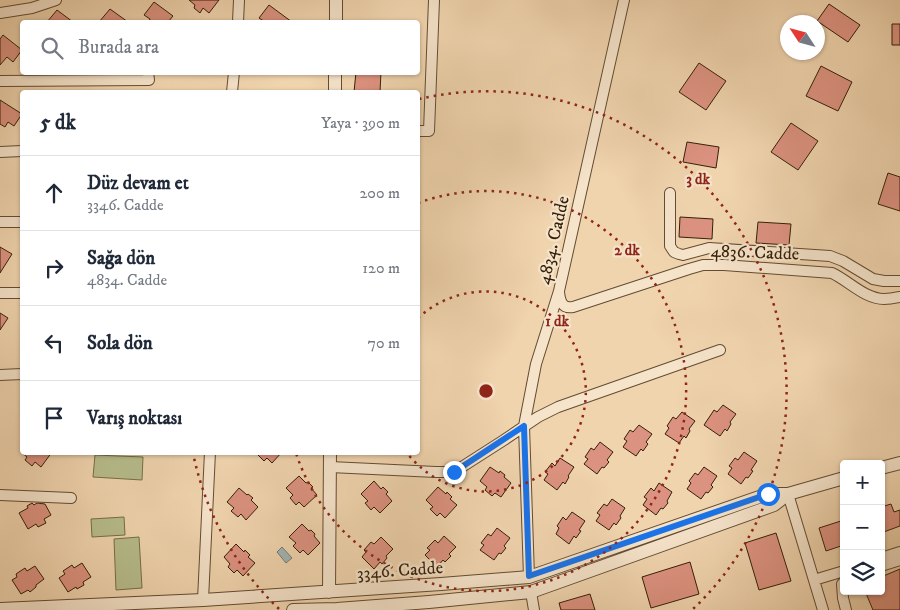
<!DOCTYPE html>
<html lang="tr">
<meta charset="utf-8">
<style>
body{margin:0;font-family:"IM FELL DW Pica",serif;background:#f2f2f3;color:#1f2937}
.controls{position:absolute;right:15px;bottom:15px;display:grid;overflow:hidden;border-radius:5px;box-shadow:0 1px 4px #0004}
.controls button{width:45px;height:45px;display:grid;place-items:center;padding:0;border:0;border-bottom:1px solid #e0e1e3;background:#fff;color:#1f2937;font:25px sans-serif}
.compass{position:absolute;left:780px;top:15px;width:45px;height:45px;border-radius:50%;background:#fff;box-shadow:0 1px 4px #0004;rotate:306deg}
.stop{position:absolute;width:15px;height:15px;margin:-11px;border:4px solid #1a73e8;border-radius:50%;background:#fff}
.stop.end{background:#1a73e8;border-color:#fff;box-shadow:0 1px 5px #0008}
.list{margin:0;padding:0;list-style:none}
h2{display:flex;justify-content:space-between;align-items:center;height:65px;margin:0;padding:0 20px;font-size:21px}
h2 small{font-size:16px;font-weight:400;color:#747a83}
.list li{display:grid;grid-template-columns:32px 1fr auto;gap:15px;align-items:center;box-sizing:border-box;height:75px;padding:0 20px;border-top:1px solid #e0e1e3}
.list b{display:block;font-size:19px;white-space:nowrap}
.list p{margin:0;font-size:16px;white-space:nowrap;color:#747a83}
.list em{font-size:16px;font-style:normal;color:#747a83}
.icon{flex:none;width:28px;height:28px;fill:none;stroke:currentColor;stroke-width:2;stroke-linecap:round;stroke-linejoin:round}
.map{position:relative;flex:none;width:900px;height:610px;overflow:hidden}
.search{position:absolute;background:#fff;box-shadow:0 1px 4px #0004;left:20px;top:20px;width:400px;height:55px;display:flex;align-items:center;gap:12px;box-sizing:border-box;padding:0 18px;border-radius:5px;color:#747a83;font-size:19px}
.panel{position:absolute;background:#fff;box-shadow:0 1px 4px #0004;left:20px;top:90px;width:400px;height:365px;border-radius:5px}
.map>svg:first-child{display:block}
.green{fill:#b7bd8c;stroke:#766e4a}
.water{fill:#a0b5b6;stroke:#757971}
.building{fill:#dc9280;stroke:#341f09}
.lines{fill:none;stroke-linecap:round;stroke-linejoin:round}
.minor-casing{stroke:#634c32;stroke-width:12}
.tertiary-casing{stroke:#634c32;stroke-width:14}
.minor{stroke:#f5e3ca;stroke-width:10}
.tertiary{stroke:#f5e3ca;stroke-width:12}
.route{stroke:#1a73e8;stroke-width:6}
.ring{fill:none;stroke:#8f2418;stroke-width:2.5;stroke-dasharray:2.5 5}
.labels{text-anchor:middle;stroke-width:4.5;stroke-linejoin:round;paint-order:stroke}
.street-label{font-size:18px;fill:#341f09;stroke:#f5e3ca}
.centre{fill:#8f2418;stroke:#f5e3ca;stroke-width:2.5}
.ring-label{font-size:15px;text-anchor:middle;font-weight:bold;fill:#8f2418;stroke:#f5e3ca;stroke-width:4.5;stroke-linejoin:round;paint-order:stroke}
</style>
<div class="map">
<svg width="900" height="610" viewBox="0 0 900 610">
<rect width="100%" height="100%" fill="#f0d4ae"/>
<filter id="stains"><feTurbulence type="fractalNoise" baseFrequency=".004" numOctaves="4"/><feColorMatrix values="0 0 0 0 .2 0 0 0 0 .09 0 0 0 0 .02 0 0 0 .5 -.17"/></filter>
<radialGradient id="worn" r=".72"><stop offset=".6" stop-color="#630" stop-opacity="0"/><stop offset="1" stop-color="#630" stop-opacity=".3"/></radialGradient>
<!-- green -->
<path class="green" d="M 95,455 L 143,457 L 142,480 L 93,477 Z
M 124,517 L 125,535 L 92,537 L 91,519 Z
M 139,537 L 142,588 L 116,590 L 114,539 Z"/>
<!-- water -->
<path class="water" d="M 282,547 L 292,558 L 286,563 L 277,552 Z"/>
<!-- building -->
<path class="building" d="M 189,0 L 219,0 L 209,13 L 203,8 L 200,13 L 194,8 L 195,5 Z
M 154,2 L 173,16 L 168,22 L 149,22 L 150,19 L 144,15 Z
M 829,4 L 860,25 L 848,42 L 817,21 Z
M 269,5 L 292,22 L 265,22 L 259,18 Z
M 110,9 L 128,22 L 99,22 Z
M 57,10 L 73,22 L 47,22 Z
M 892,24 L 900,24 L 900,45 L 892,45 Z
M 3,35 L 22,50 L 13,62 L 7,57 L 0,65 L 0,39 Z
M 699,63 L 726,81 L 706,110 L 679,92 Z
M 821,66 L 852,82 L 838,111 L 806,96 Z
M 356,72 L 381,72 L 380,92 L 354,92 Z
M 0,100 L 22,114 L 14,126 L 8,122 L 5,127 L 0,124 Z
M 791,123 L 818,141 L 798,170 L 771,152 Z
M 687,142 L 719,147 L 716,168 L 683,162 Z
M 888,173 L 900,177 L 900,211 L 878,204 Z
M 680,217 L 713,219 L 712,239 L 679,237 Z
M 758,222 L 791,224 L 789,245 L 756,243 Z
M 0,247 L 12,254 L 0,273 Z
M 0,313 L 8,318 L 0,330 Z
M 723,405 L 736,414 L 730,422 L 731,424 L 727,431 L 725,429 L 720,436 L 704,425 L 714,410 L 717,412 Z
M 682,412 L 695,421 L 689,429 L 690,431 L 686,438 L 684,436 L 679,443 L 665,434 L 669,428 L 667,426 L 673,417 L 676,419 Z
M 639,425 L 652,434 L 646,442 L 648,444 L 643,451 L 641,449 L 636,456 L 623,447 L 627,441 L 624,439 L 630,430 L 633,432 Z
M 600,442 L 613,452 L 607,460 L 609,462 L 604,468 L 602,467 L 597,474 L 584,464 L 588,459 L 585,457 L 591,448 L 594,450 Z
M 21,452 L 52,452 L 41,467 L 35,462 L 32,466 L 25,460 L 27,457 Z
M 255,452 L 282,452 L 272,463 L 267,458 L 264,461 Z
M 744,452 L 757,461 L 751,470 L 753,471 L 748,478 L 746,477 L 741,484 L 728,474 L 732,468 L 729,466 L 735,458 L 738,460 Z
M 560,458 L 574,467 L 568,476 L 569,477 L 565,484 L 563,482 L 557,490 L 544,480 L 548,474 L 545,472 L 552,463 L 555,466 Z
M 490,467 L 499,473 L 500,471 L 505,475 L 504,477 L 511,483 L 501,497 L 495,493 L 492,496 L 485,490 L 487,487 L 480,481 Z
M 704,467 L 717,476 L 711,485 L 713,487 L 708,493 L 706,492 L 701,499 L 687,489 L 691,483 L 689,481 L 695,473 L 698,475 Z
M 299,476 L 306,483 L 308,482 L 313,487 L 311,488 L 317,495 L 304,507 L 299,502 L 296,505 L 290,498 L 293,495 L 286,488 Z
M 374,481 L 381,489 L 383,487 L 388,492 L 386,494 L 392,501 L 380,513 L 374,507 L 371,510 L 365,503 L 368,501 L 361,494 Z
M 659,483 L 672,492 L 667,501 L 668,503 L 663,509 L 661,508 L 656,515 L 643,505 L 647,499 L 644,497 L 651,488 L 654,491 Z
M 438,487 L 446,494 L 447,492 L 452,497 L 450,499 L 457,505 L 445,518 L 440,513 L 437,516 L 430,509 L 433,507 L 426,500 Z
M 239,488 L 247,495 L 248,494 L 253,498 L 251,500 L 258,507 L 246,520 L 241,514 L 238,517 L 231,511 L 234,508 L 227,502 Z
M 612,499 L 625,508 L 620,516 L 621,518 L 616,525 L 614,523 L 609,530 L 596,521 L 600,515 L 597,513 L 604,504 L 607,506 Z
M 32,503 L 34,505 L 37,503 L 45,504 L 51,515 L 44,519 L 46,523 L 38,527 L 36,524 L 28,529 L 19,513 L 28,508 L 27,506 Z
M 891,504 L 894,512 L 900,510 L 900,526 L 881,533 L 881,507 Z
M 572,512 L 585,521 L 579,530 L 581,531 L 576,538 L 574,536 L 569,544 L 556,534 L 559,528 L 557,526 L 563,517 L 566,520 Z
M 844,520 L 844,545 L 826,551 L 819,528 Z
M 302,524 L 309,531 L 311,530 L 315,534 L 314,536 L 320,543 L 308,555 L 303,550 L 300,553 L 293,546 L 296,543 L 289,537 Z
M 497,528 L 510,538 L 504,546 L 506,548 L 501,554 L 499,553 L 494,560 L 480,550 L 484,545 L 481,543 L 488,534 L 491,536 Z
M 776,533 L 791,581 L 759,590 L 745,543 Z
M 444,536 L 456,547 L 449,554 L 451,556 L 445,562 L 443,560 L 437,567 L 425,555 L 430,550 L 427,548 L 435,540 L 438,543 Z
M 381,537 L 393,549 L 386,556 L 387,558 L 382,564 L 380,562 L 374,569 L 362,557 L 366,552 L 364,550 L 371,542 L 374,544 Z
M 236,544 L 244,552 L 245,550 L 250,555 L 248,557 L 255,563 L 243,576 L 237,570 L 234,573 L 228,567 L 230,564 L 224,557 Z
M 690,562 L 699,594 L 651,608 L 642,577 Z
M 82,563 L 91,577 L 83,582 L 84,585 L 77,589 L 76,587 L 68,592 L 59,578 L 65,574 L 63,571 L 72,565 L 74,568 Z
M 35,566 L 44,579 L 36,585 L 36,587 L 30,592 L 28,590 L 21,594 L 12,580 L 17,577 L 16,574 L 25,568 L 27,571 Z
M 900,569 L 900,610 L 873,610 L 865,591 L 881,591 L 881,577 Z
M 590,594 L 595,610 L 561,610 L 559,603 Z"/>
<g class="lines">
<defs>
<path id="minor" d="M 0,13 L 32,8 L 56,0
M 238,22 L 239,0
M 0,81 L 149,80 L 148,72
M 232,92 L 234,72
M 418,131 L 429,131 L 434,0
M 0,152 L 22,151
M 670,193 L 670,246 L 674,252 L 679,254 L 683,255 L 709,248 L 830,256 L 843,261 L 873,279 L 884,281 L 900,281
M 0,222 L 22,222
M 559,292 C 560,301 562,309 573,307 L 689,269 L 703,265 L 724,265 L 832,273 C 849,281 865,299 884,299 C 890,299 895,298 900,297
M 0,293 L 22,293
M 0,375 L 22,374
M 330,467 L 436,472 L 454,472 L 504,440 L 538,417 L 558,407 L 720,350
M 788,494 L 823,610
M 0,495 L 71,498
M 881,558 L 900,552
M 881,566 L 900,560
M 529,577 L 524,426 L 536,364 L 559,291 L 624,0
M 814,580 L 844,571
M 844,582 L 842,584 L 843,598 L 846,610
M 531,592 L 534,610
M 203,600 L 210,452"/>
<path id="tertiary" d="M 336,22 L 336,0
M 335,92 L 335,72
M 881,468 L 900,463
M 329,592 L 330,452
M 0,609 L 203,600 L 441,584 L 529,577 L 768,494 L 788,494 L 844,478
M 293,610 L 337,609 L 429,602 L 531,592 L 774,505 L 788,494"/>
</defs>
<!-- minor casing -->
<use href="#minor" class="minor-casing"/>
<!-- tertiary casing -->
<use href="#tertiary" class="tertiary-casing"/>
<!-- minor -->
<use href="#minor" class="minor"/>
<!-- tertiary -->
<use href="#tertiary" class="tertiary"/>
</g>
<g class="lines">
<!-- route -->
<path class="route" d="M 454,472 L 524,426 L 529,576 L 768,494"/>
</g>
<!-- distance rings -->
<g class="ring">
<path d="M418 318A100 100 0 1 1 407 453"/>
<path d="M418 203A200 200 0 1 1 296 453"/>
<path d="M279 609A300 300 0 0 1 193 453M419 99A300 300 0 0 1 693 609"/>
</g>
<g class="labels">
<!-- street labels -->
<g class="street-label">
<text transform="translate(553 240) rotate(-77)" y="6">4834. Cadde</text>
<text transform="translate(755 252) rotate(2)" y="6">4836. Cadde</text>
<text transform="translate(400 570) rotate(-4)" y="6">3346. Cadde</text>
</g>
</g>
<circle cx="486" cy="391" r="8" class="centre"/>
<g class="ring-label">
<text x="698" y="184">3 dk</text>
<text x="627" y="255">2 dk</text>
<text x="557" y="326">1 dk</text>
</g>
<rect width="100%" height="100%" filter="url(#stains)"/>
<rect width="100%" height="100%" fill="url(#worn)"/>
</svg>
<div class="controls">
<button>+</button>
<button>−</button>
<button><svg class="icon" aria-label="layers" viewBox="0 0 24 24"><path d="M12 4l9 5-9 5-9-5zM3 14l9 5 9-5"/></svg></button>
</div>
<svg class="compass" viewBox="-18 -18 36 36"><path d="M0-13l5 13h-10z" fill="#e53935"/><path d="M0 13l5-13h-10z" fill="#747a83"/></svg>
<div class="stop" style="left:768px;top:494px"></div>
<div class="stop end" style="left:454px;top:472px"></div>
<div class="search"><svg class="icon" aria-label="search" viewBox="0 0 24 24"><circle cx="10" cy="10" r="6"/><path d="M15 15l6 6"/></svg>Burada ara</div>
<section class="panel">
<h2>5 dk<small>Yaya · 390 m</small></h2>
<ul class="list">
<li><svg class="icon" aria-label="ahead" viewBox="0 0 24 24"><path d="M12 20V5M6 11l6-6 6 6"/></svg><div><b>Düz devam et</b><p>3346. Cadde</p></div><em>200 m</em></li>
<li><svg class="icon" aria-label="right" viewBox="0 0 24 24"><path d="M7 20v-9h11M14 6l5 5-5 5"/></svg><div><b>Sağa dön</b><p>4834. Cadde</p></div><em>120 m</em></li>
<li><svg class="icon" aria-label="left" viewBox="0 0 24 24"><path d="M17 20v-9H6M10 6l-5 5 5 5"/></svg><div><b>Sola dön</b></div><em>70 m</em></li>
<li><svg class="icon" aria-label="arrive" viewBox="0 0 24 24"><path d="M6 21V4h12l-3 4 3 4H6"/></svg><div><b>Varış noktası</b></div></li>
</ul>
</section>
</div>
